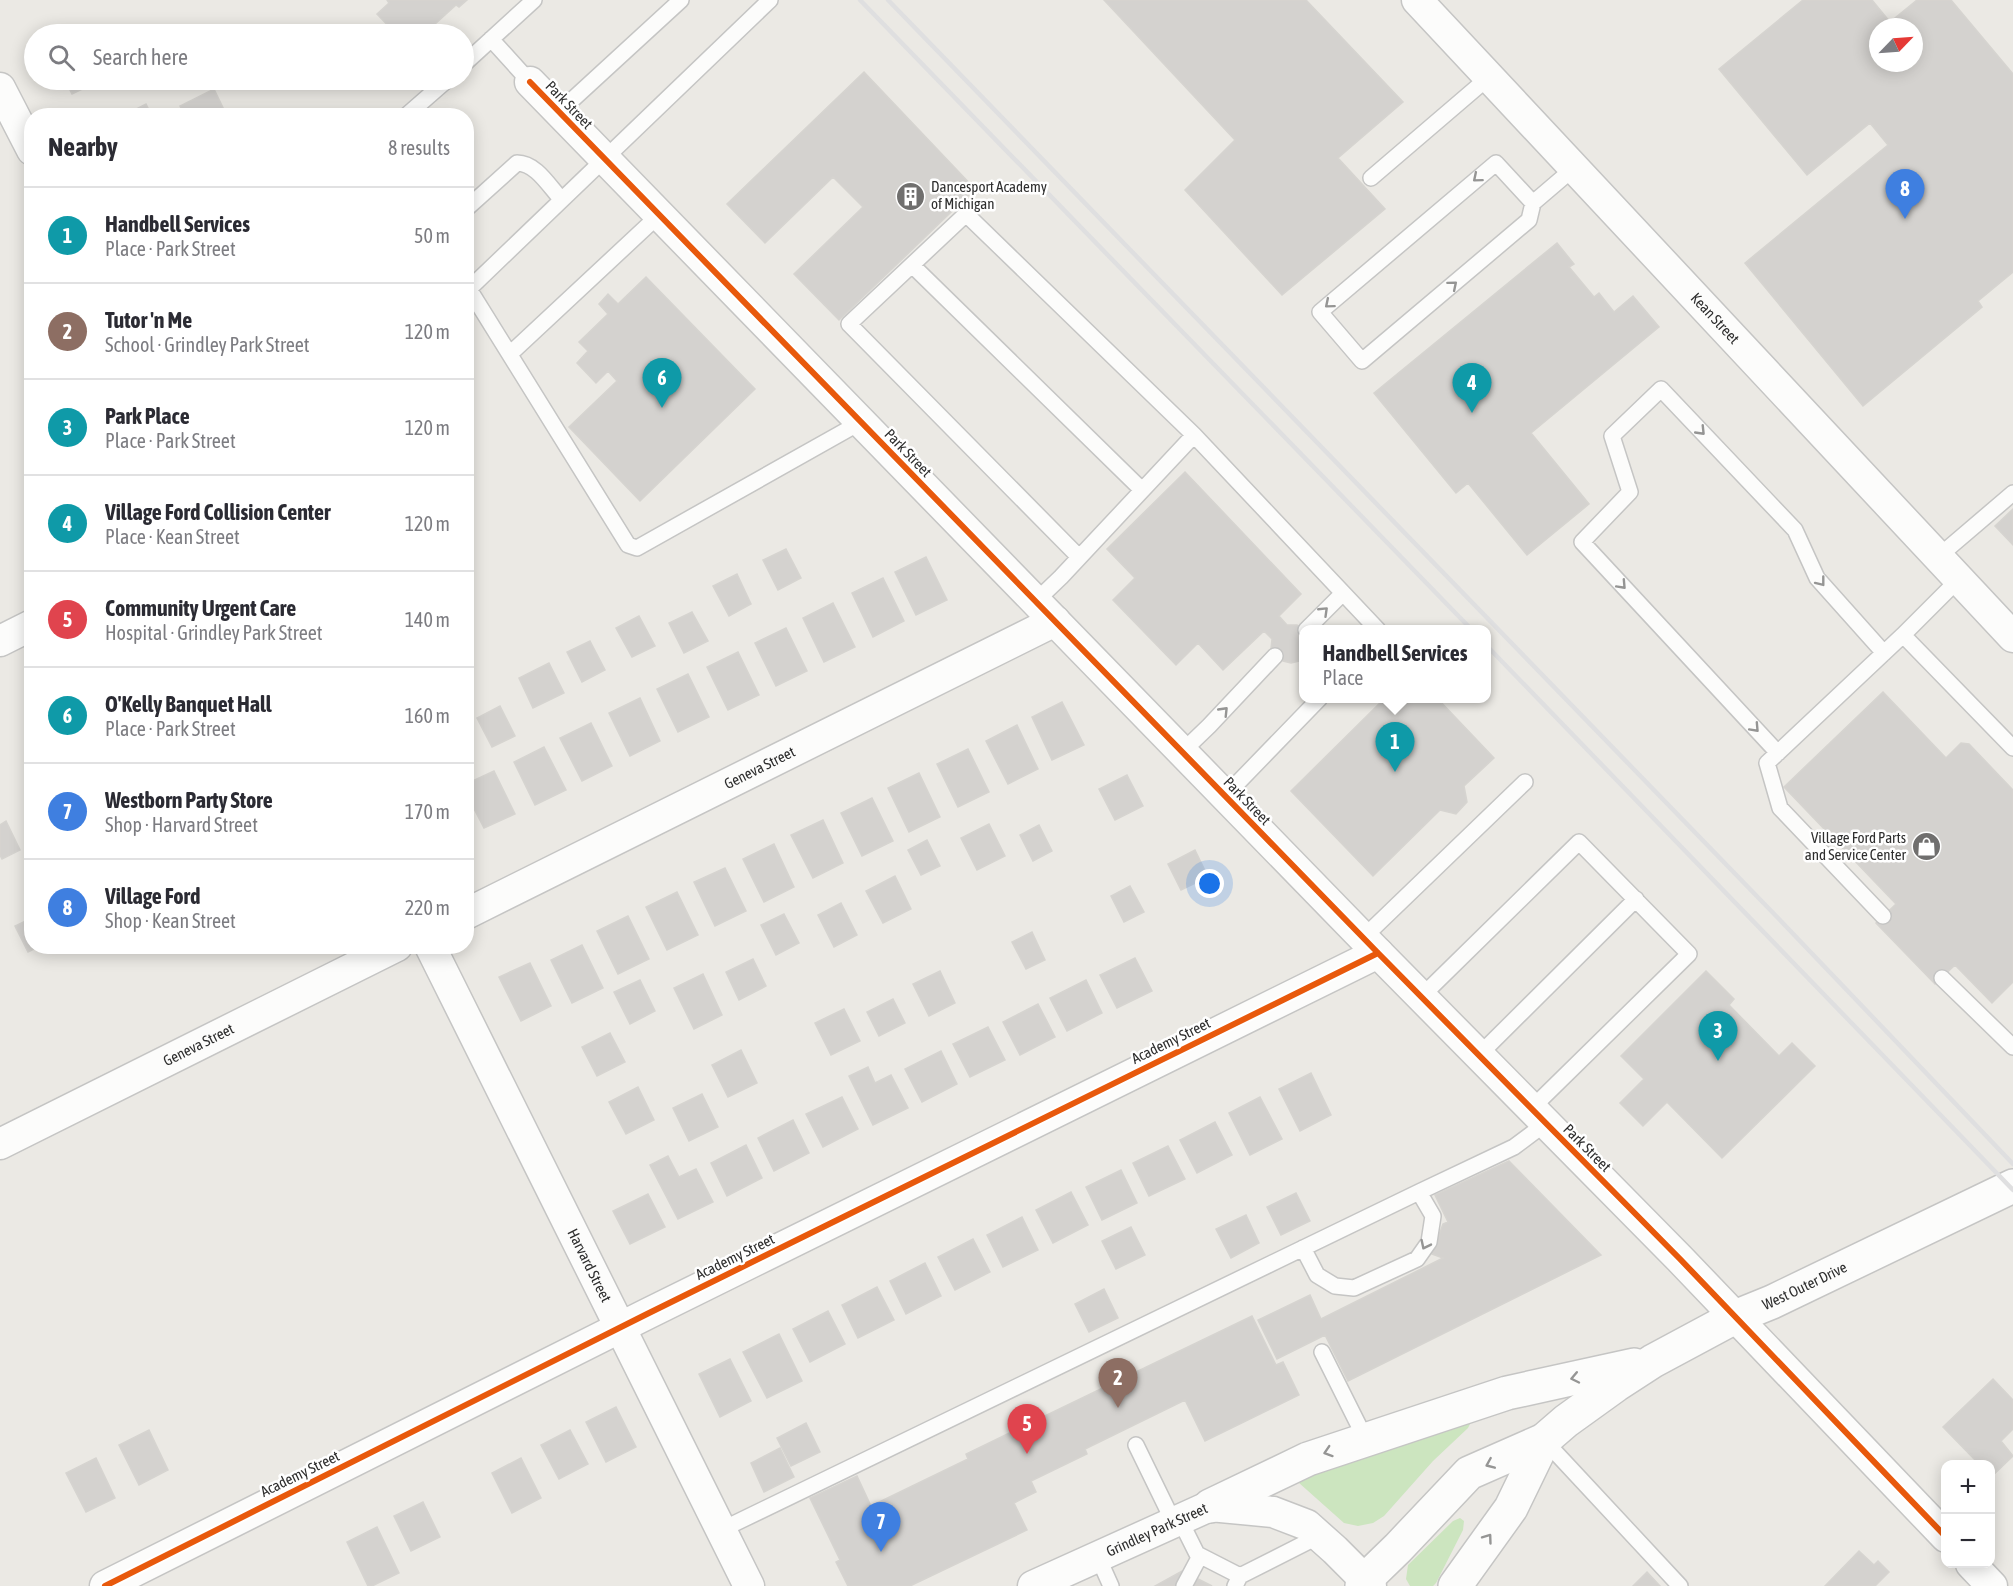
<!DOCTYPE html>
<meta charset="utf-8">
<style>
body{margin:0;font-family:"Asap Condensed",sans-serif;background:#f7f7f7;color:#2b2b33}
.controls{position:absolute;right:18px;bottom:18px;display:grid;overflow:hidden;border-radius:12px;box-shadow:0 3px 15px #0003}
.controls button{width:54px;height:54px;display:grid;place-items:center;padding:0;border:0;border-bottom:2px solid #e1e1e2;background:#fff;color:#2b2b33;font:30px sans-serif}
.compass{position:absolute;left:1869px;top:18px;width:54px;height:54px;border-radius:50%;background:#fff;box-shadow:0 3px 15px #0003;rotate:65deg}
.you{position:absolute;left:1210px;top:884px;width:21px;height:21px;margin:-15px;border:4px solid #fff;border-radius:50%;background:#1a73e8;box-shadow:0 0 0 9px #1a73e833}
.badge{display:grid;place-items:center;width:39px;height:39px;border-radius:50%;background:#b45309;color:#fff;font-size:20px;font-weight:700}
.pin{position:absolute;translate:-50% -50px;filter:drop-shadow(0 2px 3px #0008)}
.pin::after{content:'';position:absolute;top:32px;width:21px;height:18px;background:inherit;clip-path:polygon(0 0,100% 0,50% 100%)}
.popup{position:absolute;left:1299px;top:625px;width:192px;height:78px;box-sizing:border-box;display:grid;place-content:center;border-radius:12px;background:#fff;filter:drop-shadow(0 2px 4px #0005);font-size:20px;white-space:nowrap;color:#7c7c81}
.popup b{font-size:22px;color:#2b2b33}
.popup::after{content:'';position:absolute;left:50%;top:100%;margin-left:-12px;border:12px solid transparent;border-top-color:#fff}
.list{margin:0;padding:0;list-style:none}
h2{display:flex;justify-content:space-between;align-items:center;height:78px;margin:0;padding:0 24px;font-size:26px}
h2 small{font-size:20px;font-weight:400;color:#7c7c81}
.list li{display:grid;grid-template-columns:39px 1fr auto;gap:18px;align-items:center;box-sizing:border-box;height:96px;padding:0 24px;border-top:2px solid #e1e1e2}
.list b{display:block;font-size:22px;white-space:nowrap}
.list p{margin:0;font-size:20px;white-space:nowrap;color:#7c7c81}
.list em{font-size:20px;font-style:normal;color:#7c7c81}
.icon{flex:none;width:33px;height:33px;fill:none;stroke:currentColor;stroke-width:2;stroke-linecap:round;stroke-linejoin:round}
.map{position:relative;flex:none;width:2013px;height:1586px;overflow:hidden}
.search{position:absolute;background:#fff;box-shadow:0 3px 15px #0003;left:24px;top:24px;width:450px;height:66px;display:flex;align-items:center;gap:15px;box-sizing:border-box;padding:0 21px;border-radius:33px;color:#7c7c81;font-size:22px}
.panel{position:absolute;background:#fff;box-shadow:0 3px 15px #0003;left:24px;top:108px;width:450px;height:846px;border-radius:24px}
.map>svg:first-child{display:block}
.green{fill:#cce5bf}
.building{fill:#d4d2cf;stroke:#d6d4d0;stroke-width:1.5;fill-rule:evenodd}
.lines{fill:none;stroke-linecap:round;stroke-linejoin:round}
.lane-casing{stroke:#c5c5c4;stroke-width:18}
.street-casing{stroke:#c5c5c4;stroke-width:33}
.secondary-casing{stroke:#c5c5c4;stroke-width:36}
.lane{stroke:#fcfcfb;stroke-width:15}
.street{stroke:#fcfcfb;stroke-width:30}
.secondary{stroke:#fcfcfb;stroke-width:33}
.rail{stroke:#dfdfe0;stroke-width:4.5}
.cycleway-casing{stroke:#fff;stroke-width:10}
.cycleway{stroke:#e8590c;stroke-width:6}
.oneway{stroke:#959594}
.labels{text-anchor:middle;stroke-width:5;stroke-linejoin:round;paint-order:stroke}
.street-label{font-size:15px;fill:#2e2e2e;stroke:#fff}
.poi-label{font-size:15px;fill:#2e2e2e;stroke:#fff;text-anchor:start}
</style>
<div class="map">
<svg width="2013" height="1586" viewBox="0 0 2013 1586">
<rect width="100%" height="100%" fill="#ebe9e4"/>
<!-- green -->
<path class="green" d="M 1469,1421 L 1470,1424 L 1468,1428 L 1433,1461 L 1384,1516 L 1373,1523 L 1358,1526 L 1344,1523 L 1298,1482 L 1297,1476 Z
M 1460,1518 L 1464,1521 L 1463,1530 L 1436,1583 L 1433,1586 L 1410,1586 L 1406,1579 L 1408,1565 L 1453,1521 Z"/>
<!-- building -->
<path class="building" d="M 387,0 L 467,0 L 459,7 L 456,5 L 424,34 L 415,33 L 396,34 L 377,14 L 389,3 Z
M 1104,0 L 1306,0 L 1403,102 L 1338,158 L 1385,209 L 1282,295 L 1185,190 L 1235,140 Z
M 1803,0 L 1872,0 L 1890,22 L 1917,0 L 1951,0 L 2013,74 L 2013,272 L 1978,301 L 1982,307 L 1863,406 L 1745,263 L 1888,145 L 1870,123 L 1807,175 L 1719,69 ZM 1878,27 L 1914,27 L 1914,63 L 1878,63 Z
M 864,72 L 975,189 L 839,320 L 794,274 L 863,207 L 833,177 L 765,243 L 727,204 Z
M 65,80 L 101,80 L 72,94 Z
M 214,89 L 227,116 L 185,116 L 180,106 Z
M 146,104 L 152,116 L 123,116 Z
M 1557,243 L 1574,264 L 1569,267 L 1594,297 L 1599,293 L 1614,312 L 1633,296 L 1659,327 L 1531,433 L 1589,504 L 1527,555 L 1468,483 L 1456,493 L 1374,393 Z
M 646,277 L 755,389 L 640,501 L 569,427 L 617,381 L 608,371 L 596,383 L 577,363 L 588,351 L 579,342 L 608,314 L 599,304 L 608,294 L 618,304 Z
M 1185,472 L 1301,594 L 1279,616 L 1287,625 L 1297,625 L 1304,630 L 1304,657 L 1299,661 L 1291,663 L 1283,661 L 1275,656 L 1271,649 L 1272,639 L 1264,631 L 1223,670 L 1198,643 L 1176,665 L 1113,600 L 1135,578 L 1107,549 Z
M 2013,509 L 2013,545 L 1995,526 Z
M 786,549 L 801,578 L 778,590 L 763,560 Z
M 926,557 L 947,600 L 916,615 L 895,572 Z
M 737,574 L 751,604 L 729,616 L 713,586 Z
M 883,578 L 904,621 L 873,637 L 852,593 Z
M 833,603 L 855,647 L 824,662 L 803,618 Z
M 692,612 L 708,641 L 684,653 L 669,623 Z
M 639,616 L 655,646 L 632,657 L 616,628 Z
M 786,628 L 807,671 L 776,686 L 755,643 Z
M 590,641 L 605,670 L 582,682 L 567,652 Z
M 738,652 L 759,695 L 728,710 L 707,667 Z
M 549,663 L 564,693 L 533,708 L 519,678 Z
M 688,674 L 709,717 L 678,732 L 657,689 Z
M 1883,692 L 1946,758 L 1961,743 L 1969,744 L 2013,790 L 2013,982 L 1992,1003 L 1955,965 L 1935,984 L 1876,923 L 1896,904 L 1784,787 Z
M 640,698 L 660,741 L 630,756 L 609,713 Z
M 1385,698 L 1437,698 L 1494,758 L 1464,786 L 1467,802 L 1456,814 L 1440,810 L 1373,876 L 1291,791 Z
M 1062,702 L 1084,745 L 1052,760 L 1032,717 Z
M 500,706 L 515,736 L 492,747 L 477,718 Z
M 591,723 L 612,766 L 582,781 L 560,738 Z
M 1017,725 L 1038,769 L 1008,784 L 986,741 Z
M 544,747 L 566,790 L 535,805 L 514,762 Z
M 968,749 L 989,792 L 958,807 L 937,764 Z
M 494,771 L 515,814 L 484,828 L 466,793 L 466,784 Z
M 919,773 L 940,817 L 909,832 L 888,788 Z
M 1127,775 L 1143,806 L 1115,820 L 1099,789 Z
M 872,798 L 893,841 L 862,856 L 841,813 Z
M 823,820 L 843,863 L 813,878 L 791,835 Z
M 6,821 L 20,850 L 2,859 L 0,855 L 0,825 Z
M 989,824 L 1005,856 L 977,870 L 961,838 Z
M 1039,825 L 1052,851 L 1033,861 L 1020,835 Z
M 927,840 L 940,866 L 921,875 L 908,850 Z
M 774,844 L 794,887 L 764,902 L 743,859 Z
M 1195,850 L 1208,877 L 1181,890 L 1168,864 Z
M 725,868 L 746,911 L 715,926 L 694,882 Z
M 895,876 L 911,909 L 883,923 L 866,891 Z
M 1130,886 L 1144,912 L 1124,922 L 1111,896 Z
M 677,892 L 698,935 L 667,950 L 646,907 Z
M 841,903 L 857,935 L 834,947 L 818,915 Z
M 784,914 L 799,943 L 776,955 L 761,925 Z
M 628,916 L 649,959 L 618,974 L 597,931 Z
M 32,918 L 32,946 L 40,946 L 28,952 L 15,926 Z
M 1032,932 L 1045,960 L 1026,969 L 1012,942 Z
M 582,945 L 603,988 L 572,1003 L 551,960 Z
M 1135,958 L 1152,991 L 1117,1008 L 1100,975 Z
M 753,959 L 766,986 L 739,1000 L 726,972 Z
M 530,963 L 551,1006 L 521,1021 L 499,977 Z
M 940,971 L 955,1003 L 929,1016 L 913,984 Z
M 1706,971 L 1734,999 L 1729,1005 L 1779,1056 L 1792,1043 L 1815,1066 L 1722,1158 L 1667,1102 L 1643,1126 L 1620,1103 L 1644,1079 L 1621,1056 Z
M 703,974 L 722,1015 L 694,1029 L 674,988 Z
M 640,980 L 655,1011 L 630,1024 L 614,992 Z
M 1086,980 L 1102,1013 L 1067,1031 L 1050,998 Z
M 893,999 L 905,1023 L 879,1036 L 867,1012 Z
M 1038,1004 L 1055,1037 L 1020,1055 L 1003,1022 Z
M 844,1009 L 860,1041 L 831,1055 L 815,1023 Z
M 988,1027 L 1005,1060 L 970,1077 L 953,1044 Z
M 610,1033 L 625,1062 L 597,1076 L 582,1047 Z
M 741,1050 L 757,1083 L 728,1097 L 712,1065 Z
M 941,1051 L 957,1084 L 922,1102 L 905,1069 Z
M 868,1067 L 875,1083 L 891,1075 L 908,1108 L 873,1125 L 849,1076 Z
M 1311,1073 L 1331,1115 L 1300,1131 L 1279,1089 Z
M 638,1087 L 654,1120 L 626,1134 L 609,1102 Z
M 702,1094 L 718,1127 L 689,1141 L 673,1108 Z
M 842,1097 L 858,1129 L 823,1147 L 806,1114 Z
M 1260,1097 L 1282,1139 L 1250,1155 L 1229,1113 Z
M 793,1120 L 809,1153 L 774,1171 L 758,1138 Z
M 1215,1122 L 1232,1155 L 1197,1173 L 1180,1140 Z
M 746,1145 L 762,1178 L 727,1196 L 711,1163 Z
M 1168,1146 L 1185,1179 L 1149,1196 L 1133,1163 Z
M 668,1156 L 679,1177 L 696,1169 L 713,1202 L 678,1219 L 650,1165 Z
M 1509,1161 L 1601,1255 L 1348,1381 L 1325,1335 L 1277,1359 L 1258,1320 L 1310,1295 L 1321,1319 L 1443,1258 L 1432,1254 L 1443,1224 L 1448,1222 L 1435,1195 Z
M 1121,1170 L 1137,1203 L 1102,1220 L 1086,1187 Z
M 1071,1192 L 1088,1225 L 1053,1243 L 1036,1210 Z
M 1296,1193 L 1310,1221 L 1281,1235 L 1267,1207 Z
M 648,1194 L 665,1227 L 630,1244 L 613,1211 Z
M 1246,1215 L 1259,1243 L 1231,1258 L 1216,1229 Z
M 1022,1217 L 1038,1250 L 1003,1267 L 987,1235 Z
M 1131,1227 L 1145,1255 L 1116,1269 L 1102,1241 Z
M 973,1239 L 990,1272 L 955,1290 L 938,1257 Z
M 925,1263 L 941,1296 L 906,1314 L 890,1281 Z
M 877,1287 L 894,1320 L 858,1338 L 842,1305 Z
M 1104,1289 L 1118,1318 L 1089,1332 L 1075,1304 Z
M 828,1311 L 845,1344 L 810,1362 L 793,1329 Z
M 1252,1316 L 1276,1365 L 1283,1362 L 1299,1395 L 1205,1441 L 1185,1400 L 1085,1449 L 1087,1454 L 1031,1481 L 1036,1492 L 1014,1503 L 1027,1530 L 910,1586 L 848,1586 L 836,1562 L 840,1560 L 810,1498 L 857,1476 L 871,1506 L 968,1459 L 966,1454 Z
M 779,1334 L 802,1381 L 767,1398 L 743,1352 Z
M 730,1359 L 751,1401 L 720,1417 L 699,1374 Z
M 1993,1379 L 2013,1400 L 2013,1429 L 2001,1441 L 2013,1456 L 1991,1477 L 1990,1464 L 1979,1464 L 1943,1427 Z
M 616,1407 L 636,1447 L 606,1462 L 586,1422 Z
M 806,1423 L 820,1452 L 791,1466 L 777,1438 Z
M 149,1430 L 168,1470 L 139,1485 L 119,1445 Z
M 570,1430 L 588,1464 L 559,1479 L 541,1445 Z
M 780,1448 L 794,1477 L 764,1492 L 751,1463 Z
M 96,1458 L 115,1498 L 86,1512 L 66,1473 Z
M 521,1458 L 541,1498 L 512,1513 L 492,1473 Z
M 423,1502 L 440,1537 L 411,1551 L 394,1516 Z
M 377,1527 L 399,1573 L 372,1586 L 368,1586 L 347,1542 Z
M 1859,1551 L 1874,1565 L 1878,1561 L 1889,1572 L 1875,1586 L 1825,1586 Z
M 1182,1571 L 1212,1586 L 1155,1586 Z
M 1647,1572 L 1660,1586 L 1633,1586 Z"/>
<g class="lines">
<defs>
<path id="lane" d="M 491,39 L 530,82
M 464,64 L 534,0
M 559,112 L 681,0
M 407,115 L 447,80
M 1371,178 L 1489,77
M 1533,203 L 1496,163 L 1320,312 L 1362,361 L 1529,220 L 1533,203 L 1574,168
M 466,209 L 517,163 C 536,163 549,186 561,199
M 912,265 L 1142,490
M 466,280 L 469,289 L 628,545 L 637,548 L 861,422
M 469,289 L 770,0
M 510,354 L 659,215
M 1194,435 L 1378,630
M 1938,557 L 2013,493
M 1959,579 L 1903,635 L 2013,748
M 1036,601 L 1061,577 L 1194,435 L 966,214 L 849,324 L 1079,557
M 1306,630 L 1343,593
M 1182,752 L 1209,726 L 1275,656
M 1778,753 L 1582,542 L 1630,492 L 1612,436 L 1661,389 L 1795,530 L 1817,578 L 1884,653
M 1225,796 L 1320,698
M 1883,916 L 1780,808 L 1767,763 L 1903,635
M 1363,938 L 1525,782
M 1942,978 L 2013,1047
M 1421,997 L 1579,842 L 1689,954 L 1531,1109
M 1479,1055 L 1636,899
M 1303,1248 L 1317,1275 L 1335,1286 L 1354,1288 L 1417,1259 L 1429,1242 L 1433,1216 L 1419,1192
M 1322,1352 L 1366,1440
M 1544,1440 L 1680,1586
M 1136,1445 L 1174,1523
M 1180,1520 L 1197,1554 L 1240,1576
M 721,1530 L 1419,1192 L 1514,1147 L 1546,1123
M 1098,1557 L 1111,1586
M 1184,1586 L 1200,1556
M 1235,1586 L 1240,1576 L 1319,1536"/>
<g id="street">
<path id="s1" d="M 1417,0 L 2013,637"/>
<path d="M 530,82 L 1378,953 L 1680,1259 L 1946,1537"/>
<path d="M 0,88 L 32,150"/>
<path d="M 0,641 L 32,625"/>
<path id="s2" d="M 466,914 L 1055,621"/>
<path id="s3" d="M 430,946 L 749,1586"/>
<path id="s4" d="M 0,1144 L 397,946"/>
<path d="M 1971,1564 L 1992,1586"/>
<path d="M 105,1586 L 647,1314 L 1378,953"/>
<path id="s5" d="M 1033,1586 L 1210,1506 L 1273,1512 L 1307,1525 L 1335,1550 L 1371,1586"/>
</g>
<g id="secondary">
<path d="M 1210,1506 L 1308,1459 L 1507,1393 L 1634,1365"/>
<path id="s6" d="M 1362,1586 L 1365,1580 L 1398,1548 L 1469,1473 L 1544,1440 L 1566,1421 L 1616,1385 L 1653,1361 L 1735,1317 L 1772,1302 L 2013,1186"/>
<path d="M 1455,1586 L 1511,1508 L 1544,1440"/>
</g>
</defs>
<!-- lane casing -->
<use href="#lane" class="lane-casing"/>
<!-- street casing -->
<use href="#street" class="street-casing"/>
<!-- secondary casing -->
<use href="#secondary" class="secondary-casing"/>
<!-- lane -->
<use href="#lane" class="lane"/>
<!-- street -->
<use href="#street" class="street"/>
<!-- secondary -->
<use href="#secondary" class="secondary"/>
<!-- rail -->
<path class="rail" d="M 860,0 L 1472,630
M 888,0 L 1778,918 L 2013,1164
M 1486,645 L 2013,1190"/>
<defs>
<path id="cycleway" d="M 530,82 L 1378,953 L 1680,1259 L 1946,1537
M 105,1586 L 647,1314 L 1378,953"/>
</defs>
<!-- cycleway casing -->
<use href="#cycleway" class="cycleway-casing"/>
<!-- cycleway -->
<use href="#cycleway" class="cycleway"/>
</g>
<!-- one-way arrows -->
<defs><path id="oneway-chevron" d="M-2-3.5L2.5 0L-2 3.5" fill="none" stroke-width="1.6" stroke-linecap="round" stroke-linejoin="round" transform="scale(1.5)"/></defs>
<g class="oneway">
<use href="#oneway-chevron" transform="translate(1477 178) rotate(140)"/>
<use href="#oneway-chevron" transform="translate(1453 285) rotate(-40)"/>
<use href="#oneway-chevron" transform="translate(1329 304) rotate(140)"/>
<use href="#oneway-chevron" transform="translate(1701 431) rotate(46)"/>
<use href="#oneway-chevron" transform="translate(1821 582) rotate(52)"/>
<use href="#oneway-chevron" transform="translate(1622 585) rotate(47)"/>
<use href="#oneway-chevron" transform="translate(1324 611) rotate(-44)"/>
<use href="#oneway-chevron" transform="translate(1224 711) rotate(-46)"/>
<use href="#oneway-chevron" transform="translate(1755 728) rotate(47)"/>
<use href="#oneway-chevron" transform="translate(1425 1245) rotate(116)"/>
<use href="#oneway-chevron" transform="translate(1575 1378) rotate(168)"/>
<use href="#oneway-chevron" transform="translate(1328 1452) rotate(162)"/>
<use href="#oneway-chevron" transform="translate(1490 1464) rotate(157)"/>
<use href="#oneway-chevron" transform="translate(1488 1538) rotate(-54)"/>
</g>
<!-- icons -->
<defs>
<symbol id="building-disc" viewBox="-11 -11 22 22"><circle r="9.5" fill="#706f6e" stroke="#fff"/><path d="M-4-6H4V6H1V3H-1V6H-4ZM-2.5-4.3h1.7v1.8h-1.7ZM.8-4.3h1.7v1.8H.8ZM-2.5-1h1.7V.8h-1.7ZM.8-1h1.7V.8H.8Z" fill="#fff"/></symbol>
<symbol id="shop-disc" viewBox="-11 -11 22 22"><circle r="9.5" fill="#706f6e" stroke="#fff"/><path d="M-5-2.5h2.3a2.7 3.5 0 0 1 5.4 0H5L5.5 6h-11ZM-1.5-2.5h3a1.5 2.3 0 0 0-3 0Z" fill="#fff"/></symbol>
</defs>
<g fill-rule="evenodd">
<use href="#building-disc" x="894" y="180" width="33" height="33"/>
<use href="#shop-disc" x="1910" y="830" width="33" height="33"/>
</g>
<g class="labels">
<!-- street labels -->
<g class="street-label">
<text transform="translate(569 105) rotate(46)" y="5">Park Street</text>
<text dy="5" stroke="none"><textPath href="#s1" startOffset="436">Kean Street</textPath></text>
<text transform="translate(908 453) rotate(46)" y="5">Park Street</text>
<text dy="5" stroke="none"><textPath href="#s2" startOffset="328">Geneva Street</textPath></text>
<text transform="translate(1247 801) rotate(46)" y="5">Park Street</text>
<text transform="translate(1171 1041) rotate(-26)" y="5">Academy Street</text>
<text dy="5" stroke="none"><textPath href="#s4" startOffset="222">Geneva Street</textPath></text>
<text transform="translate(1587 1148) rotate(45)" y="5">Park Street</text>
<text transform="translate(735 1257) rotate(-26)" y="5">Academy Street</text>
<text dy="5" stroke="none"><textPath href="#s3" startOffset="357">Harvard Street</textPath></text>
<text dy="5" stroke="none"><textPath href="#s6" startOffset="542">West Outer Drive</textPath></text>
<text transform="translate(300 1474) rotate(-26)" y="5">Academy Street</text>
<text dy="5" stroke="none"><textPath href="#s5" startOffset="136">Grindley Park Street</textPath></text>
</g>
<!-- poi labels -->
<g class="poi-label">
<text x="931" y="192">Dancesport Academy<tspan x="931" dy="17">of Michigan</tspan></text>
<text x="1906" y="843" text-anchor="end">Village Ford Parts<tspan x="1906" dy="17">and Service Center</tspan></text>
</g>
</g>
</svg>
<div class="controls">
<button>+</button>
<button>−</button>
</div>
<svg class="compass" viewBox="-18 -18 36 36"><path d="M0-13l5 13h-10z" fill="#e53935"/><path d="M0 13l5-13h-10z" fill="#7c7c81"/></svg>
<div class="you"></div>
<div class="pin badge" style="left:1395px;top:772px;background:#0f9aa8">1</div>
<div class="popup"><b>Handbell Services</b>Place</div>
<div class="pin badge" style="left:1118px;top:1408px;background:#8d6e63">2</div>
<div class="pin badge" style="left:1718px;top:1061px;background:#0f9aa8">3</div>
<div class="pin badge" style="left:1472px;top:413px;background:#0f9aa8">4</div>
<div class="pin badge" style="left:1027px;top:1454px;background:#e0444e">5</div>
<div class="pin badge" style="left:662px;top:408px;background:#0f9aa8">6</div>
<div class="pin badge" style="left:881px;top:1552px;background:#3f7fe0">7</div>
<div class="pin badge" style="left:1905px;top:219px;background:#3f7fe0">8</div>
<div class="search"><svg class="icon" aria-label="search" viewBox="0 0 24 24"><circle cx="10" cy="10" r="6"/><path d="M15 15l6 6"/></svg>Search here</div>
<section class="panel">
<h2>Nearby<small>8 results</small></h2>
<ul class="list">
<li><span class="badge" style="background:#0f9aa8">1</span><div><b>Handbell Services</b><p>Place · Park Street</p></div><em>50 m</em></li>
<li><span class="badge" style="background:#8d6e63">2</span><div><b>Tutor 'n Me</b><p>School · Grindley Park Street</p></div><em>120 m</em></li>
<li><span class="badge" style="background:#0f9aa8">3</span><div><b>Park Place</b><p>Place · Park Street</p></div><em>120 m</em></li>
<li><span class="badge" style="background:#0f9aa8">4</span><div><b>Village Ford Collision Center</b><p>Place · Kean Street</p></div><em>120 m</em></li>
<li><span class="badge" style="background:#e0444e">5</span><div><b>Community Urgent Care</b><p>Hospital · Grindley Park Street</p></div><em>140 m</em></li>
<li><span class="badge" style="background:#0f9aa8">6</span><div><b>O'Kelly Banquet Hall</b><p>Place · Park Street</p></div><em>160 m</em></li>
<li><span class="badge" style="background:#3f7fe0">7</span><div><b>Westborn Party Store</b><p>Shop · Harvard Street</p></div><em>170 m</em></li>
<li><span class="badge" style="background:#3f7fe0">8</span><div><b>Village Ford</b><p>Shop · Kean Street</p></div><em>220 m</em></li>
</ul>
</section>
</div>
